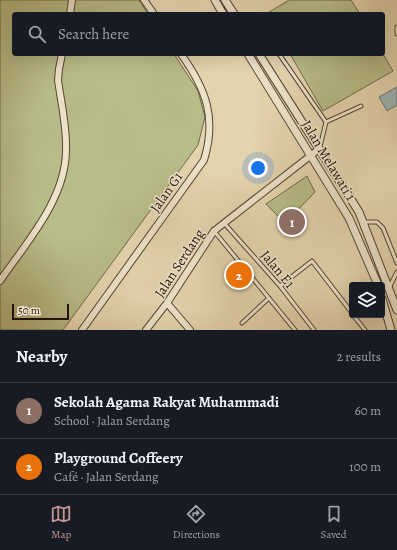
<!DOCTYPE html>
<meta charset="utf-8">
<style>
body{margin:0;font-family:Alegreya,serif;background:#20242c;color:#f1f3f6}
.controls{position:absolute;right:12px;bottom:12px;display:grid;overflow:hidden;border-radius:4px;box-shadow:0 4px 16px #0002}
.controls button{width:36px;height:36px;display:grid;place-items:center;padding:0;border:0;border-bottom:1px solid #363941;background:#171b24;color:#f1f3f6;font:20px sans-serif}
.scale{position:absolute;left:12px;bottom:10px;width:57px;box-sizing:border-box;padding-left:4px;border:2px solid #251409;border-top:0;font-size:11px;line-height:14px;white-space:nowrap;color:#251409;-webkit-text-stroke:3px #ede3ca;paint-order:stroke}
.you{position:absolute;left:258px;top:168px;width:14px;height:14px;margin:-10px;border:3px solid #fff;border-radius:50%;background:#1a73e8;box-shadow:0 0 0 6px #1a73e833}
.badge{display:grid;place-items:center;width:26px;height:26px;border-radius:50%;background:#c59692;color:#fff;font-size:13px;font-weight:700}
.pin{position:absolute;translate:-50% -50%;border:2px solid #fff;box-shadow:0 1px 4px #0006}
.list{margin:0;padding:0;list-style:none}
h2{display:flex;justify-content:space-between;align-items:center;height:52px;margin:0;padding:0 16px;font-size:17px}
h2 small{font-size:13px;font-weight:400;color:#9ea1a6}
.list li{display:grid;grid-template-columns:26px 1fr auto;gap:12px;align-items:center;box-sizing:border-box;height:56px;padding:0 16px;border-top:1px solid #363941}
.list b{display:block;font-size:15px;white-space:nowrap}
.list p{margin:0;font-size:13px;white-space:nowrap;color:#9ea1a6}
.list em{font-size:13px;font-style:normal;color:#9ea1a6}
.icon{flex:none;width:22px;height:22px;fill:none;stroke:currentColor;stroke-width:2;stroke-linecap:round;stroke-linejoin:round}
.map{position:relative;flex:none;width:397px;height:330px;overflow:hidden}
.search{position:absolute;background:#171b24;box-shadow:0 4px 16px #0002;left:12px;right:12px;top:12px;height:44px;display:flex;align-items:center;gap:10px;box-sizing:border-box;padding:0 14px;border-radius:4px;color:#9ea1a6;font-size:15px}
.sheet{height:164px;background:#171b24}
nav{display:flex;justify-content:space-around;align-items:center;box-sizing:border-box;height:56px;border-top:1px solid #363941;background:#171b24;font-size:11px;color:#9ea1a6}
nav a{display:grid;justify-items:center;gap:2px}
nav .on{color:#c59692}
.map>svg:first-child{display:block}
.green{fill:#b8bc88;stroke:#6e6848}
.water{fill:#9cb5b7;stroke:#6c7571}
.lines{fill:none;stroke-linecap:round;stroke-linejoin:round}
.service-casing{stroke:#554432;stroke-width:5}
.minor-casing{stroke:#554432;stroke-width:8}
.tertiary-casing{stroke:#554432;stroke-width:9}
.service{stroke:#ede3ca;stroke-width:3}
.minor{stroke:#ede3ca;stroke-width:6}
.tertiary{stroke:#ede3ca;stroke-width:7}
.labels{text-anchor:middle;stroke-width:3;stroke-linejoin:round;paint-order:stroke}
.street-label{font-size:14px;fill:#251409;stroke:#ede3ca}
</style>
<div class="map">
<svg width="397" height="330" viewBox="0 0 397 330">
<rect width="100%" height="100%" fill="#e4d4ae"/>
<filter id="stains"><feTurbulence type="fractalNoise" baseFrequency=".005" numOctaves="4"/><feColorMatrix values="0 0 0 0 .2 0 0 0 0 .09 0 0 0 0 .02 0 0 0 .5 -.17"/></filter>
<radialGradient id="worn" r=".72"><stop offset=".6" stop-color="#630" stop-opacity="0"/><stop offset="1" stop-color="#630" stop-opacity=".3"/></radialGradient>
<!-- green -->
<path class="green" d="M 0,0 L 139,0 L 148,14 L 14,14 L 14,54 L 174,54 L 198,91 L 205,117 L 198,145 L 63,330 L 0,330 Z
M 289,0 L 351,0 L 360,14 L 266,14 Z
M 290,54 L 383,54 L 393,71 L 323,111 Z
M 307,176 L 315,192 L 285,223 L 266,204 Z"/>
<!-- water -->
<path class="water" d="M 397,87 L 397,105 L 387,111 L 379,97 Z"/>
<g class="lines">
<defs>
<path id="service" d="M 397,27 L 397,34
M 279,54 L 326,122
M 320,147 L 326,122 L 361,106
M 363,222 L 377,222 L 383,228 L 397,263
M 224,223 L 280,286 L 314,330
M 214,231 L 295,330
M 280,286 L 312,261 L 352,313
M 389,288 L 397,272
M 353,315 L 365,330
M 242,323 L 269,298"/>
<path id="minor" d="M 144,0 L 154,14
M 70,14 L 72,0
M 0,281 C 26,243 66,199 66,150 C 67,128 61,102 58,80 L 59,69 L 62,54
M 167,303 L 190,330
M 82,330 L 204,160 C 217,118 206,89 181,54
M 146,330 L 167,303 L 214,231 L 319,149"/>
<path id="tertiary" d="M 215,0 L 223,14
M 225,0 L 234,14
M 248,54 L 349,218 L 378,285
M 259,54 L 359,212 L 397,310
M 382,299 L 391,330"/>
</defs>
<!-- service casing -->
<use href="#service" class="service-casing"/>
<!-- minor casing -->
<use href="#minor" class="minor-casing"/>
<!-- tertiary casing -->
<use href="#tertiary" class="tertiary-casing"/>
<!-- service -->
<use href="#service" class="service"/>
<!-- minor -->
<use href="#minor" class="minor"/>
<!-- tertiary -->
<use href="#tertiary" class="tertiary"/>
</g>
<g class="labels">
<!-- street labels -->
<g class="street-label">
<text transform="translate(329 160) rotate(59)" y="5">Jalan Melawati 1</text>
<text transform="translate(166 192) rotate(-55)" y="5">Jalan G1</text>
<text transform="translate(179 263) rotate(-57)" y="5">Jalan Serdang</text>
<text transform="translate(278 269) rotate(50)" y="5">Jalan E1</text>
</g>
</g>
<rect width="100%" height="100%" filter="url(#stains)"/>
<rect width="100%" height="100%" fill="url(#worn)"/>
</svg>
<div class="controls">
<button><svg class="icon" aria-label="layers" viewBox="0 0 24 24"><path d="M12 4l9 5-9 5-9-5zM3 14l9 5 9-5"/></svg></button>
</div>
<div class="scale">50 m</div>
<div class="you"></div>
<div class="pin badge" style="left:292px;top:222px;background:#8d6e63">1</div>
<div class="pin badge" style="left:239px;top:275px;background:#e8710a">2</div>
<div class="search"><svg class="icon" aria-label="search" viewBox="0 0 24 24"><circle cx="10" cy="10" r="6"/><path d="M15 15l6 6"/></svg>Search here</div>
</div>
<section class="sheet">
<h2>Nearby<small>2 results</small></h2>
<ul class="list">
<li><span class="badge" style="background:#8d6e63">1</span><div><b>Sekolah Agama Rakyat Muhammadi</b><p>School · Jalan Serdang</p></div><em>60 m</em></li>
<li><span class="badge" style="background:#e8710a">2</span><div><b>Playground Coffeery</b><p>Café · Jalan Serdang</p></div><em>100 m</em></li>
</ul>
</section>
<nav>
<a class="on"><svg class="icon" aria-label="map" viewBox="0 0 24 24"><path d="M3 6l6-2 6 2 6-2v14l-6 2-6-2-6 2zM9 4v14M15 6v14"/></svg>Map</a>
<a><svg class="icon" aria-label="directions" viewBox="0 0 24 24"><path d="M12 3l9 9-9 9-9-9zM9 14v-3h6M13 9l2 2-2 2"/></svg>Directions</a>
<a><svg class="icon" aria-label="saved" viewBox="0 0 24 24"><path d="M7 4h10v16l-5-4-5 4z"/></svg>Saved</a>
</nav>
